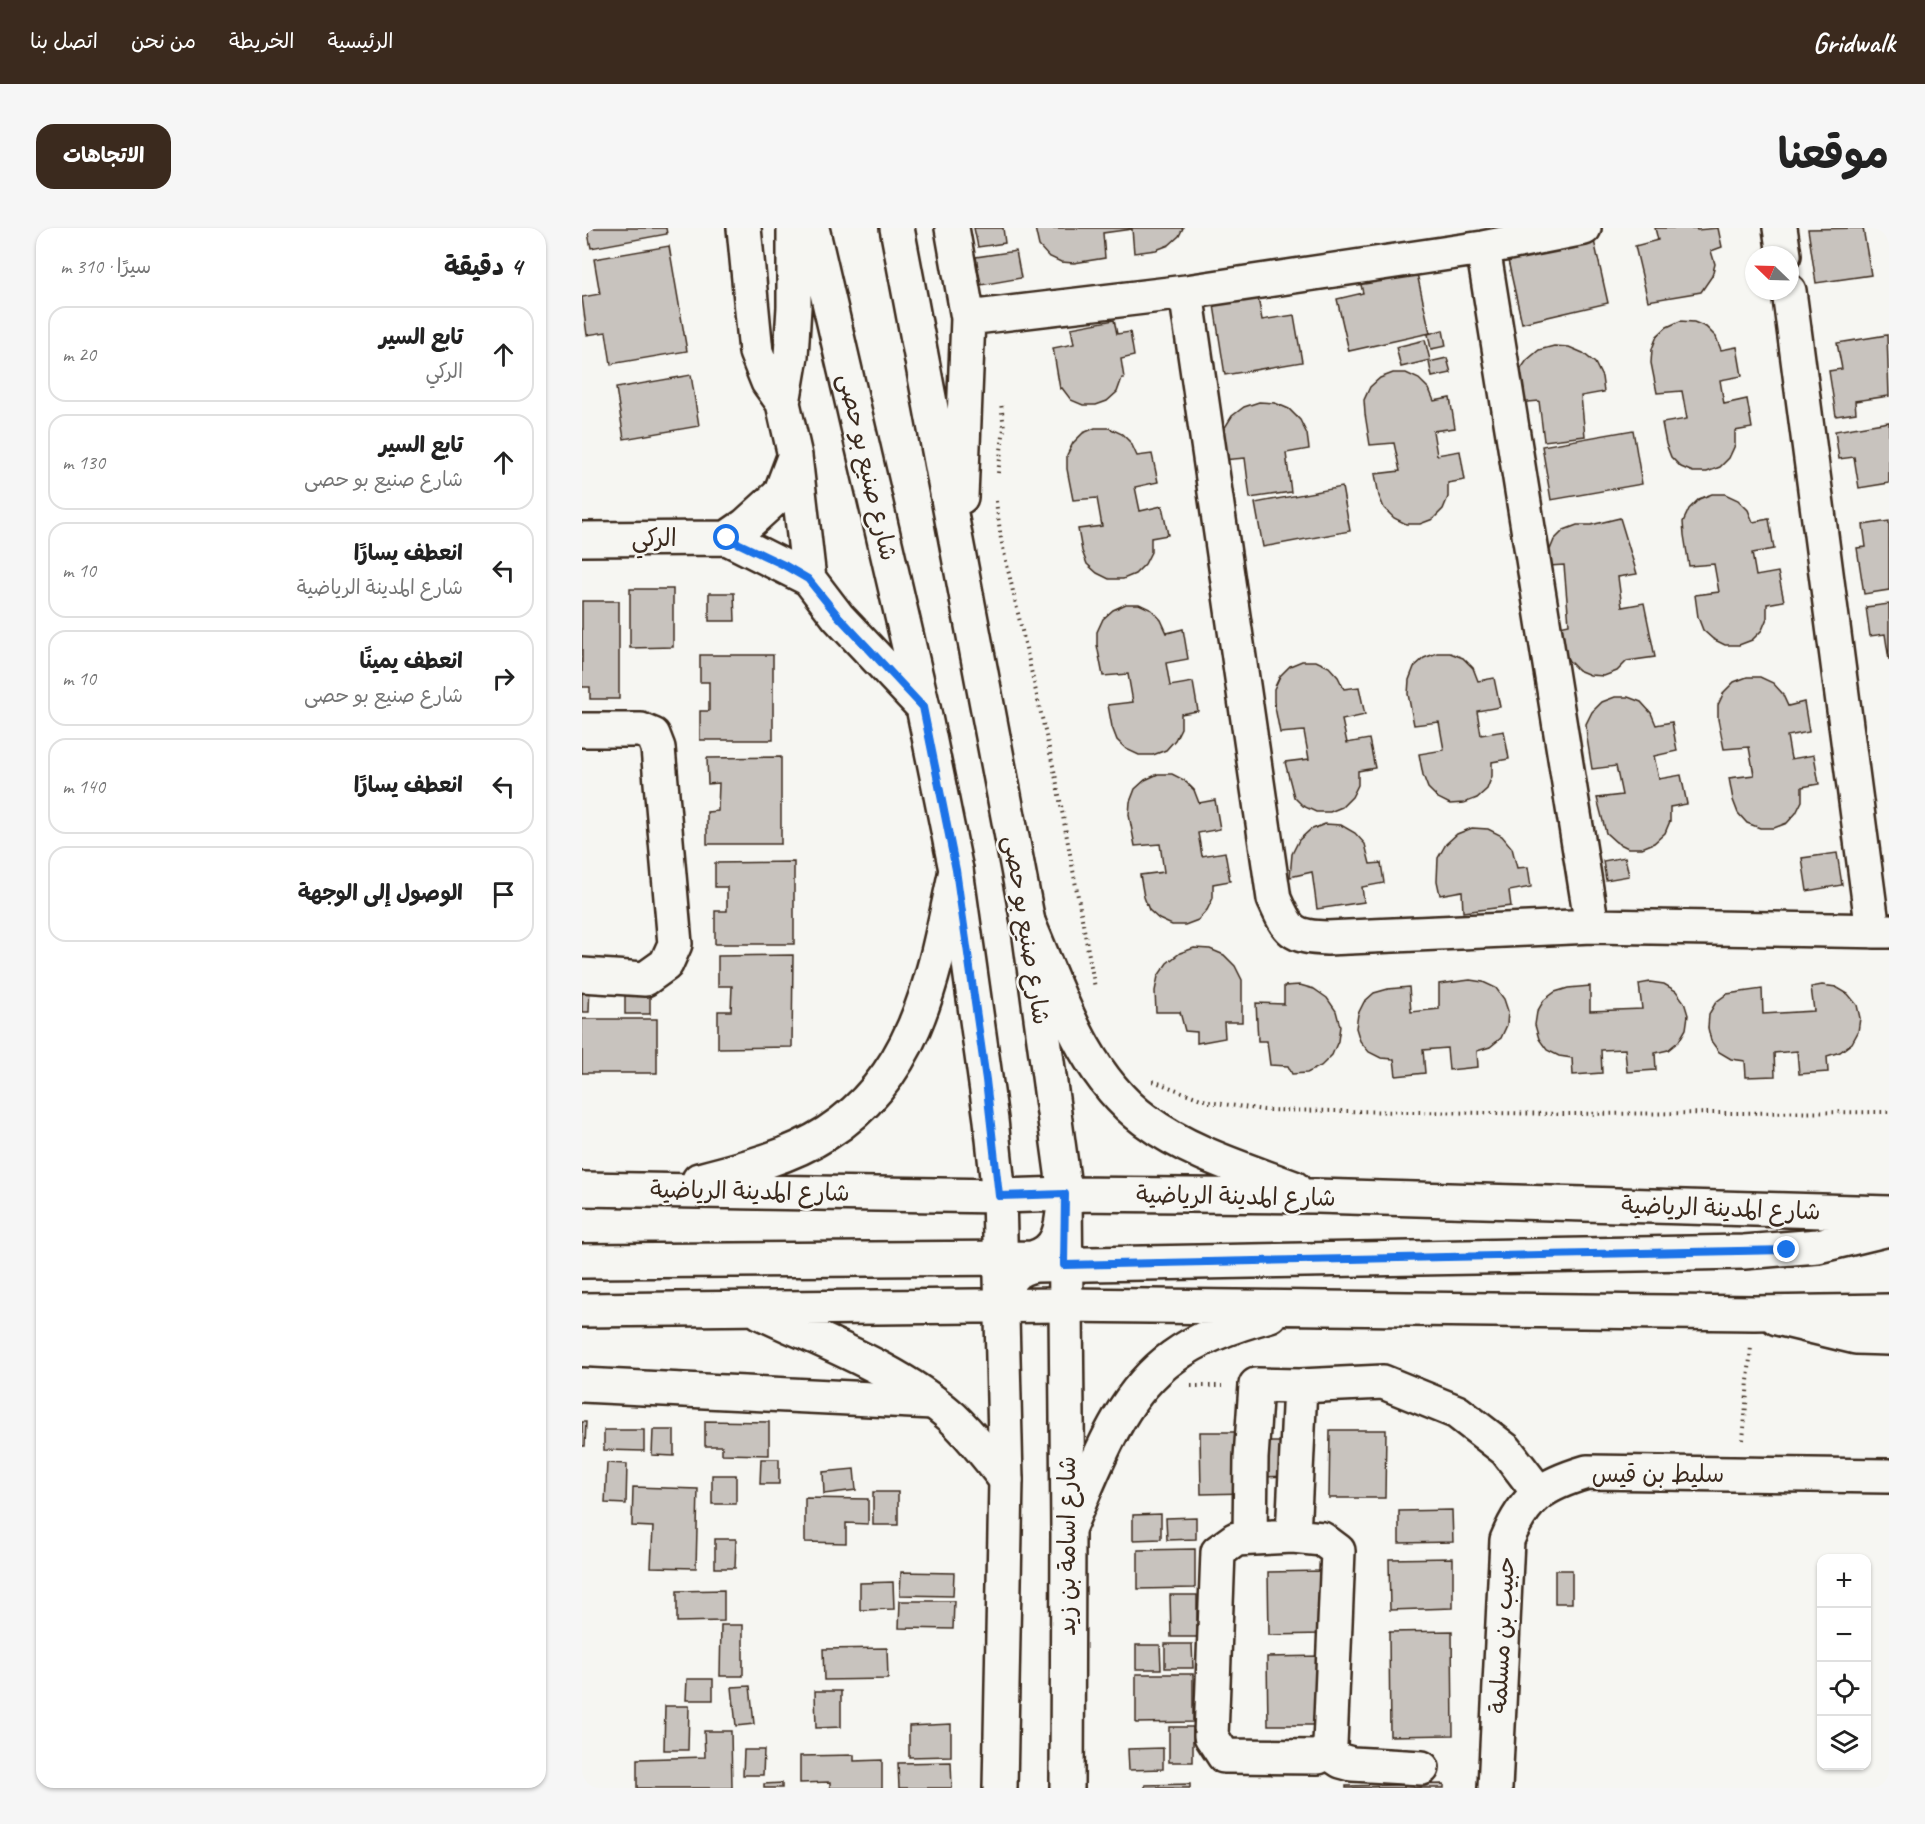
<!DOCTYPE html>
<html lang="ar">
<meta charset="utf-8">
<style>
body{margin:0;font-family:Caveat,"Playpen Sans Arabic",sans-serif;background:#f6f6f6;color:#222;direction:rtl}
.controls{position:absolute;right:18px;bottom:18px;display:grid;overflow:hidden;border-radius:12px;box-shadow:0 2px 4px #0004}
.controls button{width:54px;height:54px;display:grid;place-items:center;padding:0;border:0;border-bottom:2px solid #e0e0e0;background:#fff;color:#222;font:30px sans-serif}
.compass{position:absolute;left:1163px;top:18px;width:54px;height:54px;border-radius:50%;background:#fff;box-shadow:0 2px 4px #0004;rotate:293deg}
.stop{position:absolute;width:18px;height:18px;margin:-14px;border:4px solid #1a73e8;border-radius:50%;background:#fff}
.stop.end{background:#1a73e8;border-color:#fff;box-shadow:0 2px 6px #0008}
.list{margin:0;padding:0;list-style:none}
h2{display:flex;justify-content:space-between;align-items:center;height:78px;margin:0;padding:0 24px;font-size:26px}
h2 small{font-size:20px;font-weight:400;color:#767676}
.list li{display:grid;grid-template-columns:39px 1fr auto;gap:18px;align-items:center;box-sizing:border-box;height:96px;margin:0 12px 12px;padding:0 12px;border:2px solid #e0e0e0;border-radius:18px}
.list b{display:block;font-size:22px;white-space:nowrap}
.list p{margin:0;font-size:20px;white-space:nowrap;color:#767676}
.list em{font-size:20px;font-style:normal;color:#767676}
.icon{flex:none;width:33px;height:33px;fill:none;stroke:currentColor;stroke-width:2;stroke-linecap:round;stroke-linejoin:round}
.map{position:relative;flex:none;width:1307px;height:1560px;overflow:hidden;direction:ltr;border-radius:18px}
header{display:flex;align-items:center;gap:36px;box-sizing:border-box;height:84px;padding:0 30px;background:#3b2a1e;color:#fff}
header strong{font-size:28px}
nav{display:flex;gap:33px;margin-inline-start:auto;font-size:21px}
.intro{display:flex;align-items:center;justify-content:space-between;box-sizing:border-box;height:144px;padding:0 36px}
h1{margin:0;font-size:42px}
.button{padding:15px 27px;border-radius:18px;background:#3b2a1e;color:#fff;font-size:21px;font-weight:700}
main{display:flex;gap:36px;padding:0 36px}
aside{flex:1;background:#fff;border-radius:18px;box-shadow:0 2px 4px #0004}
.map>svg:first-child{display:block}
.building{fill:#c8c3be;stroke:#3b2a1e;stroke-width:1.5}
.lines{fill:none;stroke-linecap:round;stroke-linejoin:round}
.minor-casing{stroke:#3b2a1e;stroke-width:38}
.major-casing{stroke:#3b2a1e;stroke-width:38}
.path{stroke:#3b2a1e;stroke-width:4;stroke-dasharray:1.5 4.5;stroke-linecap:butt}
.minor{stroke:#f6f6f2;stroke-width:33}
.major{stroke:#f6f6f2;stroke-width:33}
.route{stroke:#1a73e8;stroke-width:8}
.labels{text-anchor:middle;stroke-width:5;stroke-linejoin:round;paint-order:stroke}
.street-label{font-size:24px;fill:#3b2a1e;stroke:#f6f6f2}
</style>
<header>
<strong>Gridwalk</strong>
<nav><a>الرئيسية</a><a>الخريطة</a><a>من نحن</a><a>اتصل بنا</a></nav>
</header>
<div class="intro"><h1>موقعنا</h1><a class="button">الاتجاهات</a></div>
<main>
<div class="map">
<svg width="1307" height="1560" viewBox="0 0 1307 1560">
<rect width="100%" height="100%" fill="#f6f6f2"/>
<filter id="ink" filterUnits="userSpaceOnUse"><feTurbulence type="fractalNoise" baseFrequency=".0167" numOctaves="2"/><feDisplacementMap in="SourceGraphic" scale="12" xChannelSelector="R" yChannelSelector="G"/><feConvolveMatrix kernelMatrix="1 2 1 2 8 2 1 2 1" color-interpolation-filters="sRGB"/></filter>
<g filter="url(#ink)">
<!-- building -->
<path class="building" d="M 5,0 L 84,0 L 85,6 L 9,20 Z
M 392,0 L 421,0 L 423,15 L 396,19 Z
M 453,0 L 601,0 L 597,8 L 587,17 L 574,22 L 552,25 L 550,1 L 521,5 L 523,30 L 492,35 L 479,34 L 466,28 L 457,18 Z
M 1073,0 L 1114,0 L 1115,2 L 1136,0 L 1140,19 L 1129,23 L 1133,36 L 1130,48 L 1119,64 L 1066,73 L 1053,18 L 1076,12 Z
M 1281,0 L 1289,47 L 1234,55 L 1226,1 Z
M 1011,8 L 1026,75 L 940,95 L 925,28 Z
M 87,18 L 105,123 L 29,136 L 24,104 L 5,107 L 0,69 L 18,66 L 12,31 Z
M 434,23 L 439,50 L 399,57 L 394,29 Z
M 834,41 L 848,105 L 767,123 L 755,71 L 781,65 L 778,53 Z
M 676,69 L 680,92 L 712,87 L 720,134 L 643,147 L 632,77 Z
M 532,92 L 535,106 L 548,104 L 552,128 L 539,131 L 542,150 L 540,150 L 535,164 L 525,173 L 514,177 L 501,177 L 489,172 L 480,160 L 478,161 L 471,120 L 492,116 L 489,100 Z
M 1098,93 L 1112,94 L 1124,99 L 1134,109 L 1139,122 L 1155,119 L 1160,148 L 1138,152 L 1142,176 L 1165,171 L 1170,200 L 1153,203 L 1153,217 L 1147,230 L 1138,239 L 1125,244 L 1111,244 L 1099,239 L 1089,229 L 1084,216 L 1080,195 L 1105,191 L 1100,163 L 1075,165 L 1069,135 L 1070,121 L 1075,108 L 1085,99 Z
M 861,102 L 864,118 L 849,121 L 846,106 Z
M 1305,107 L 1307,168 L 1273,173 L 1274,185 L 1254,188 L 1247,143 L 1260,141 L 1255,115 Z
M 843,112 L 848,132 L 819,139 L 814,119 Z
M 972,118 L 987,119 L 1001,125 L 1013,135 L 1020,149 L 1022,164 L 999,168 L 1003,208 L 962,213 L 957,173 L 935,175 L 936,145 L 945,132 L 957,122 Z
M 865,130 L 869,145 L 850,149 L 847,134 Z
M 811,145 L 824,145 L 837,151 L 847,161 L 852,173 L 868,170 L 873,200 L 851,203 L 855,227 L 878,223 L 883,252 L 866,255 L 866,269 L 861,281 L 851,291 L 838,296 L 824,296 L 812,290 L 802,280 L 797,268 L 793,246 L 818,243 L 812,215 L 788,217 L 783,186 L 782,172 L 788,159 L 798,150 Z
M 109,147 L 117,198 L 42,211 L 34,160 Z
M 677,174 L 693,175 L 707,181 L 718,192 L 725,206 L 727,221 L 704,225 L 709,264 L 668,270 L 663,230 L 640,232 L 638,217 L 642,201 L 650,188 L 662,179 Z
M 1307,194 L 1307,255 L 1277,260 L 1272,229 L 1257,231 L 1253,203 Z
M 513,200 L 527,200 L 540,206 L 549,215 L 555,228 L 570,226 L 576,254 L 553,259 L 558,283 L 580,278 L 586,307 L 569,310 L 569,324 L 563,336 L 553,346 L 541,351 L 527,351 L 515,345 L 505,336 L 500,323 L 496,301 L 520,298 L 515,270 L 491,272 L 485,241 L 485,227 L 491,215 L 501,205 Z
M 1051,202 L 1060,256 L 969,272 L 960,218 Z
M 760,259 L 768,303 L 681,319 L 673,275 Z
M 1130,266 L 1143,266 L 1156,272 L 1166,282 L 1171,294 L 1187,291 L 1192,321 L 1170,325 L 1174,348 L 1196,344 L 1202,373 L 1185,376 L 1185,390 L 1180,402 L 1170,412 L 1157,417 L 1143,417 L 1131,411 L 1121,402 L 1116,389 L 1113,367 L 1137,364 L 1132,336 L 1107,338 L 1102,307 L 1101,294 L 1107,281 L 1117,271 Z
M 1038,290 L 1055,346 L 1036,349 L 1040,379 L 1062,375 L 1073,429 L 1045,433 L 1035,443 L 1022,448 L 1008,447 L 996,442 L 987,433 L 979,420 L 973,399 L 987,396 L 982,337 L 967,338 L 967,324 L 972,312 L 982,302 L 995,297 L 1009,297 Z
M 1307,293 L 1307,362 L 1282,366 L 1275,320 L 1284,319 L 1281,297 Z
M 48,361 L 91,361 L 91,419 L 48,420 Z
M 127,365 L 152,365 L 153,393 L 127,393 Z
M 0,373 L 37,373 L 37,471 L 8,471 L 8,459 L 0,459 Z
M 544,376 L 557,376 L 570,382 L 579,392 L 585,405 L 601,401 L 606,431 L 584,435 L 588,458 L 611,454 L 616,483 L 599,486 L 599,500 L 593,512 L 584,522 L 571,527 L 557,527 L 544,521 L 535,512 L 530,499 L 526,477 L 551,474 L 546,446 L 521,448 L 515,417 L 515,404 L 521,391 L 531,382 Z
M 1307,376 L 1307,432 L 1303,406 L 1288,408 L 1284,379 Z
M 855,425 L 868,425 L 881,430 L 891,440 L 896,453 L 912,450 L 918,479 L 895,483 L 899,507 L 922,503 L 927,531 L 910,534 L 910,548 L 905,561 L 895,570 L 882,575 L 868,576 L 856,570 L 846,560 L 841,547 L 837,526 L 862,522 L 857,494 L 832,497 L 826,466 L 827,452 L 832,439 L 842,430 Z
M 118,427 L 191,427 L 191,512 L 118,512 L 118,483 L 127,483 L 127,454 L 118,454 Z
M 720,433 L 734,433 L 747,439 L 756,449 L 762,461 L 777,459 L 783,487 L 760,492 L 765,515 L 787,511 L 793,540 L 776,543 L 776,557 L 770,569 L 760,579 L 748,584 L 734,584 L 721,578 L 712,569 L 703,534 L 727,531 L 722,503 L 698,505 L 692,474 L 692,461 L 698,448 L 708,438 Z
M 1165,449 L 1178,449 L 1191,455 L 1200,465 L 1206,478 L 1222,474 L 1227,504 L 1205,508 L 1209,531 L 1232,527 L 1237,556 L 1220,559 L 1220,573 L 1214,585 L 1205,595 L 1192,600 L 1178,600 L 1165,595 L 1156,585 L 1151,572 L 1147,550 L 1172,547 L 1167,519 L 1142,521 L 1136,491 L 1136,477 L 1142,464 L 1152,454 Z
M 1033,469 L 1046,469 L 1059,474 L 1069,485 L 1074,497 L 1090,494 L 1095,523 L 1072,528 L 1077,551 L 1099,547 L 1105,576 L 1088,579 L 1088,593 L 1083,605 L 1072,615 L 1060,620 L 1046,620 L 1034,614 L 1024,605 L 1015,570 L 1040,567 L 1034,538 L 1010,541 L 1005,510 L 1004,496 L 1010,484 L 1020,474 Z
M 199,529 L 199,616 L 125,616 L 125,584 L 136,583 L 137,555 L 126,556 L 125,530 Z
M 576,546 L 590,546 L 602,552 L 612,562 L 617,575 L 633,572 L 638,601 L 616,605 L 620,628 L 643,624 L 648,653 L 631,656 L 631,670 L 625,682 L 616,692 L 603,697 L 590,697 L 577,691 L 567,682 L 562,669 L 558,647 L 582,644 L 578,616 L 553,618 L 547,587 L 548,574 L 553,561 L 563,552 Z
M 743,596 L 759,597 L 773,605 L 783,616 L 788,636 L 799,635 L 802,655 L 780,659 L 782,674 L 735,681 L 730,644 L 708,649 L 710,626 L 717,612 L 728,602 Z
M 890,600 L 906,601 L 920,608 L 930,620 L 935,640 L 946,639 L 949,659 L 927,663 L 929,678 L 881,684 L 880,663 L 858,667 L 855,653 L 856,630 L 864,616 L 875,606 Z
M 1255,625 L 1260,657 L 1225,663 L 1220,630 Z
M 1043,629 L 1047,648 L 1024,652 L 1021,633 Z
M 212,634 L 212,716 L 133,716 L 133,683 L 145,683 L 145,659 L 133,659 L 133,635 Z
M 612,720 L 628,721 L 642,727 L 653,738 L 660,752 L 660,794 L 642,794 L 643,810 L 615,815 L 615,804 L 603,803 L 598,784 L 574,784 L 573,763 L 576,748 L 585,735 L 598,725 Z
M 211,727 L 210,819 L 136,820 L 136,783 L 149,783 L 150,758 L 136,758 L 136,728 Z
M 888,752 L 901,754 L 914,760 L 922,771 L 926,783 L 925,797 L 919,810 L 908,819 L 895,823 L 896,839 L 867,842 L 865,820 L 841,822 L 843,845 L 814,848 L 812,831 L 799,830 L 787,824 L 778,813 L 774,800 L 776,786 L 782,774 L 792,765 L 806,761 L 827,759 L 829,784 L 857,781 L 857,756 Z
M 0,754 L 8,754 L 7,784 L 0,784 Z
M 1068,754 L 1082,756 L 1094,763 L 1102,774 L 1106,787 L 1104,801 L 1097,813 L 1086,822 L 1073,825 L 1074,842 L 1045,844 L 1043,821 L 1019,822 L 1020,845 L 991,847 L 990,830 L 977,828 L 965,822 L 957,811 L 953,797 L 955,784 L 962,772 L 973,764 L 986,760 L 1008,758 L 1008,783 L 1060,781 L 1057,756 Z
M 43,756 L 68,756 L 68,786 L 43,786 Z
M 718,757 L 732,761 L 745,770 L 754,783 L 758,798 L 756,813 L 750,827 L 739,838 L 725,845 L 710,846 L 706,838 L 688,837 L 685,813 L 676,813 L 674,775 L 702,776 L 702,758 Z
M 1240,757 L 1254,759 L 1266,766 L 1275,777 L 1278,790 L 1276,804 L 1270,815 L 1258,824 L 1245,828 L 1246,844 L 1217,846 L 1215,823 L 1192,825 L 1193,848 L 1164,849 L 1163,833 L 1149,831 L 1137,824 L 1129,813 L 1126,800 L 1127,786 L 1134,774 L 1145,766 L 1180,761 L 1181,786 L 1232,783 L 1229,759 Z
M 0,791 L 75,791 L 75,845 L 0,845 Z
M 123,1193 L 187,1194 L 187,1227 L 140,1226 L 140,1218 L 123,1218 Z
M 0,1194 L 4,1194 L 3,1218 L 0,1218 Z
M 22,1202 L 62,1202 L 62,1223 L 22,1222 Z
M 71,1202 L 92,1202 L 92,1228 L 70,1227 Z
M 748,1202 L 804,1202 L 803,1270 L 747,1270 Z
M 618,1204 L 663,1204 L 664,1265 L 619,1266 Z
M 683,1214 L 704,1214 L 704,1248 L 683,1249 Z
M 179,1231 L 197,1231 L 197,1256 L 178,1256 Z
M 25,1235 L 45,1236 L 44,1276 L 23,1275 Z
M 272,1241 L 274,1262 L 242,1266 L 241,1244 Z
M 130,1247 L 154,1247 L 154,1276 L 130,1276 Z
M 51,1259 L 116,1261 L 114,1340 L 69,1339 L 71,1299 L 50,1298 Z
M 291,1264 L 316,1264 L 316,1297 L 291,1297 Z
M 223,1270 L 286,1271 L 286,1296 L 264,1295 L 264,1315 L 223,1314 Z
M 870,1282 L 871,1314 L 817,1315 L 817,1283 Z
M 579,1286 L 579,1311 L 551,1312 L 551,1287 Z
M 614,1289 L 614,1311 L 585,1312 L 584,1290 Z
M 133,1311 L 154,1311 L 153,1340 L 133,1340 Z
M 613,1321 L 613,1360 L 556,1361 L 556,1322 Z
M 871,1330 L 871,1380 L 808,1382 L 807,1331 Z
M 973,1342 L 990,1342 L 990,1375 L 973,1375 Z
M 740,1343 L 741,1406 L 687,1407 L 686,1344 Z
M 319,1344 L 372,1345 L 371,1368 L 318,1367 Z
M 311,1354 L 312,1381 L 278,1382 L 278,1355 Z
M 142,1362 L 142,1393 L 95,1394 L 95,1363 Z
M 588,1367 L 615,1367 L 615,1409 L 589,1409 Z
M 318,1373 L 372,1373 L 371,1401 L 317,1400 Z
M 139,1397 L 161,1397 L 161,1448 L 138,1448 Z
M 870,1403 L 871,1507 L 808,1508 L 807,1404 Z
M 583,1416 L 610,1416 L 611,1440 L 583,1440 Z
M 554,1417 L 578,1417 L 579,1441 L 554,1441 Z
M 305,1420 L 306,1451 L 242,1452 L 241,1421 Z
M 739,1428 L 740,1497 L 686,1497 L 685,1429 Z
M 554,1446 L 611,1446 L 611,1494 L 554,1495 Z
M 105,1451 L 131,1451 L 131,1472 L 104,1472 Z
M 168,1458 L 172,1496 L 154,1498 L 150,1459 Z
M 233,1463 L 259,1463 L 259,1499 L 234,1500 Z
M 83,1478 L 107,1478 L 106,1522 L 82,1522 Z
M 369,1496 L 369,1528 L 327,1529 L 327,1498 Z
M 587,1499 L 611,1499 L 611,1534 L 587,1534 Z
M 122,1503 L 149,1503 L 150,1560 L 55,1560 L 55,1531 L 123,1529 Z
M 581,1520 L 581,1541 L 547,1542 L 546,1521 Z
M 162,1522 L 182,1522 L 181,1547 L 161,1547 Z
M 272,1527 L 272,1533 L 300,1532 L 300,1560 L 248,1560 L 248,1554 L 218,1555 L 218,1528 Z
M 369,1534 L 370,1560 L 317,1560 L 316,1535 Z
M 200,1555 L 200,1560 L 182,1560 L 182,1556 Z
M 608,1556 L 608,1560 L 563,1560 L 563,1557 Z
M 862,1556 L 862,1560 L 764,1560 L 764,1558 Z"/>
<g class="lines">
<defs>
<path id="minor" d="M 162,0 L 174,124 L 186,154 L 201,175 L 213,228 L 227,351 L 256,389 L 341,479
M 230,0 L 341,479 L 374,642 L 409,892 L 417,968 L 424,1252 L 418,1560
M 315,0 L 446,694 L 483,966 L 486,1301 L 485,1560
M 370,0 L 386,90 L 379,269
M 1198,0 L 1202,27
M 901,20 L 1010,698
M 1207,63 L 1291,703
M 604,64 L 692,671 C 706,702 708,709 745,710 L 1010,698 L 1307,703
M 386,90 L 604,64 L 901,20 L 1002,0
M 201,175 L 209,128 L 212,79 L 212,0
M 145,310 L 164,297 L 198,266 L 212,229
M 0,311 L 145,310 L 227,351
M 0,502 L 59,502 L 71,507 L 76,520 L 93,716 L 84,736 L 63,751 L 0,747
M 1195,1090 L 1274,1109 L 1307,1110
M 0,1157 L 351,1174
M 711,1308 L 740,1311 L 756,1323 L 748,1516 L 744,1523 L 736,1529 L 642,1528 L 629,1508 L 636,1324 L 654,1311 Z
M 711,1308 L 718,1158
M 668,1310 L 669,1230 L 674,1157 L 718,1158 L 801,1154 L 875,1184 L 924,1222 L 957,1265
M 744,1523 L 759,1533 L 770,1536 L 840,1540
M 913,1560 L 925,1312 C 943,1269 961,1257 1005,1244 L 1307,1248"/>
<path id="major" d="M 446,694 C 476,763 500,845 563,892 C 607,925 662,941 712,960
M 117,952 C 160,941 208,929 245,905 C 338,846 353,740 374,642
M 0,961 L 417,968 L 483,966 L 734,968 L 1307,985
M 0,1033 L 450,1030 C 481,1023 480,992 483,966
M 420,1078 C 424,1055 428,1041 454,1037 L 1162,1024 L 1236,1018 L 1307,1001
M 0,1082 L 482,1077 L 1172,1085 L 1307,1083
M 178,1084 C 241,1114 318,1142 370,1189 C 390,1208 407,1230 424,1252
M 486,1301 C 513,1241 535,1169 591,1129 C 619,1108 654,1096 688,1087"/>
</defs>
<!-- minor casing -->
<use href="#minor" class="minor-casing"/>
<!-- major casing -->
<use href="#major" class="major-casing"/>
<!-- path -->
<path class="path" d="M 416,245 L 422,200 L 419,175
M 414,273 L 419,311 L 474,551 L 513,760
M 571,853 L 627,874 L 682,882 L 982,886 L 1307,884
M 609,1158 L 640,1158
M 1161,1212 L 1169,1118"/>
<!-- minor -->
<use href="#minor" class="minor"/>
<!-- major -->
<use href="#major" class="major"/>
</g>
</g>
<g class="lines" filter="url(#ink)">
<!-- route -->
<path class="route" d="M 145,310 L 202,337 L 226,351 L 256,388 L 341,479 L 374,642 L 404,852 L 417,968 L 483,966 L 482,1037 L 1205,1022"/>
</g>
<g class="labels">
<!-- street labels -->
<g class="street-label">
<text transform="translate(286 239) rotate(77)" y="8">شارع صنيع بو حصى</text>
<text x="72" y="318">الركي</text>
<text transform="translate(445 702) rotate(81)" y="8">شارع صنيع بو حصى</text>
<text transform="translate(168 963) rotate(1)" y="8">شارع المدينة الرياضية</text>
<text transform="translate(654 968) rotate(1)" y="8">شارع المدينة الرياضية</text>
<text transform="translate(1139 980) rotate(2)" y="8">شارع المدينة الرياضية</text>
<text x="1076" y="1254">سليط بن قيس</text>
<text transform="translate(485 1318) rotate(-90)" y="8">شارع اسامة بن زيد</text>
<text transform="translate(920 1407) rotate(-87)" y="8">حبيب بن مسلمة</text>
</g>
</g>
</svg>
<div class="controls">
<button>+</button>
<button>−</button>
<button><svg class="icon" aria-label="locate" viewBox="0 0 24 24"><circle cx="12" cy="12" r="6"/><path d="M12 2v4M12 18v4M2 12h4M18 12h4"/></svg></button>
<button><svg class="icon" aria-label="layers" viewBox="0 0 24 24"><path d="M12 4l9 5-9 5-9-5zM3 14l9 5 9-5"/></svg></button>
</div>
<svg class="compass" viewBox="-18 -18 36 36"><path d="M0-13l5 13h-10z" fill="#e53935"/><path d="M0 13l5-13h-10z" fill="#767676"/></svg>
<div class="stop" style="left:145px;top:310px"></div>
<div class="stop end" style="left:1205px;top:1022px"></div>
</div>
<aside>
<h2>4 دقيقة<small>سيرًا · 310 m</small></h2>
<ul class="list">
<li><svg class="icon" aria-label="ahead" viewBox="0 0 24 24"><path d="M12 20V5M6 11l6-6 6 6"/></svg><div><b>تابع السير</b><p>الركي</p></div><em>20 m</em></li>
<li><svg class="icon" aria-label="ahead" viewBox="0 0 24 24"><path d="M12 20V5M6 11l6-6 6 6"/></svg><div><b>تابع السير</b><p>شارع صنيع بو حصى</p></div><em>130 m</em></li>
<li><svg class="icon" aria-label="left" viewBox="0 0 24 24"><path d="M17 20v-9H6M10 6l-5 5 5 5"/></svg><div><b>انعطف يسارًا</b><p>شارع المدينة الرياضية</p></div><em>10 m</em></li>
<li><svg class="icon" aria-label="right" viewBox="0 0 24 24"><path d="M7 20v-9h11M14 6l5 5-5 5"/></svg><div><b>انعطف يمينًا</b><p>شارع صنيع بو حصى</p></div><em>10 m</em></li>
<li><svg class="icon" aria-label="left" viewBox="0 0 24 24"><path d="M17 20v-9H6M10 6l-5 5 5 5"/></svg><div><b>انعطف يسارًا</b></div><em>140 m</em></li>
<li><svg class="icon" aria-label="arrive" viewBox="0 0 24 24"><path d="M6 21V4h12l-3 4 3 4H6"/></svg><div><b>الوصول إلى الوجهة</b></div></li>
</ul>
</aside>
</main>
